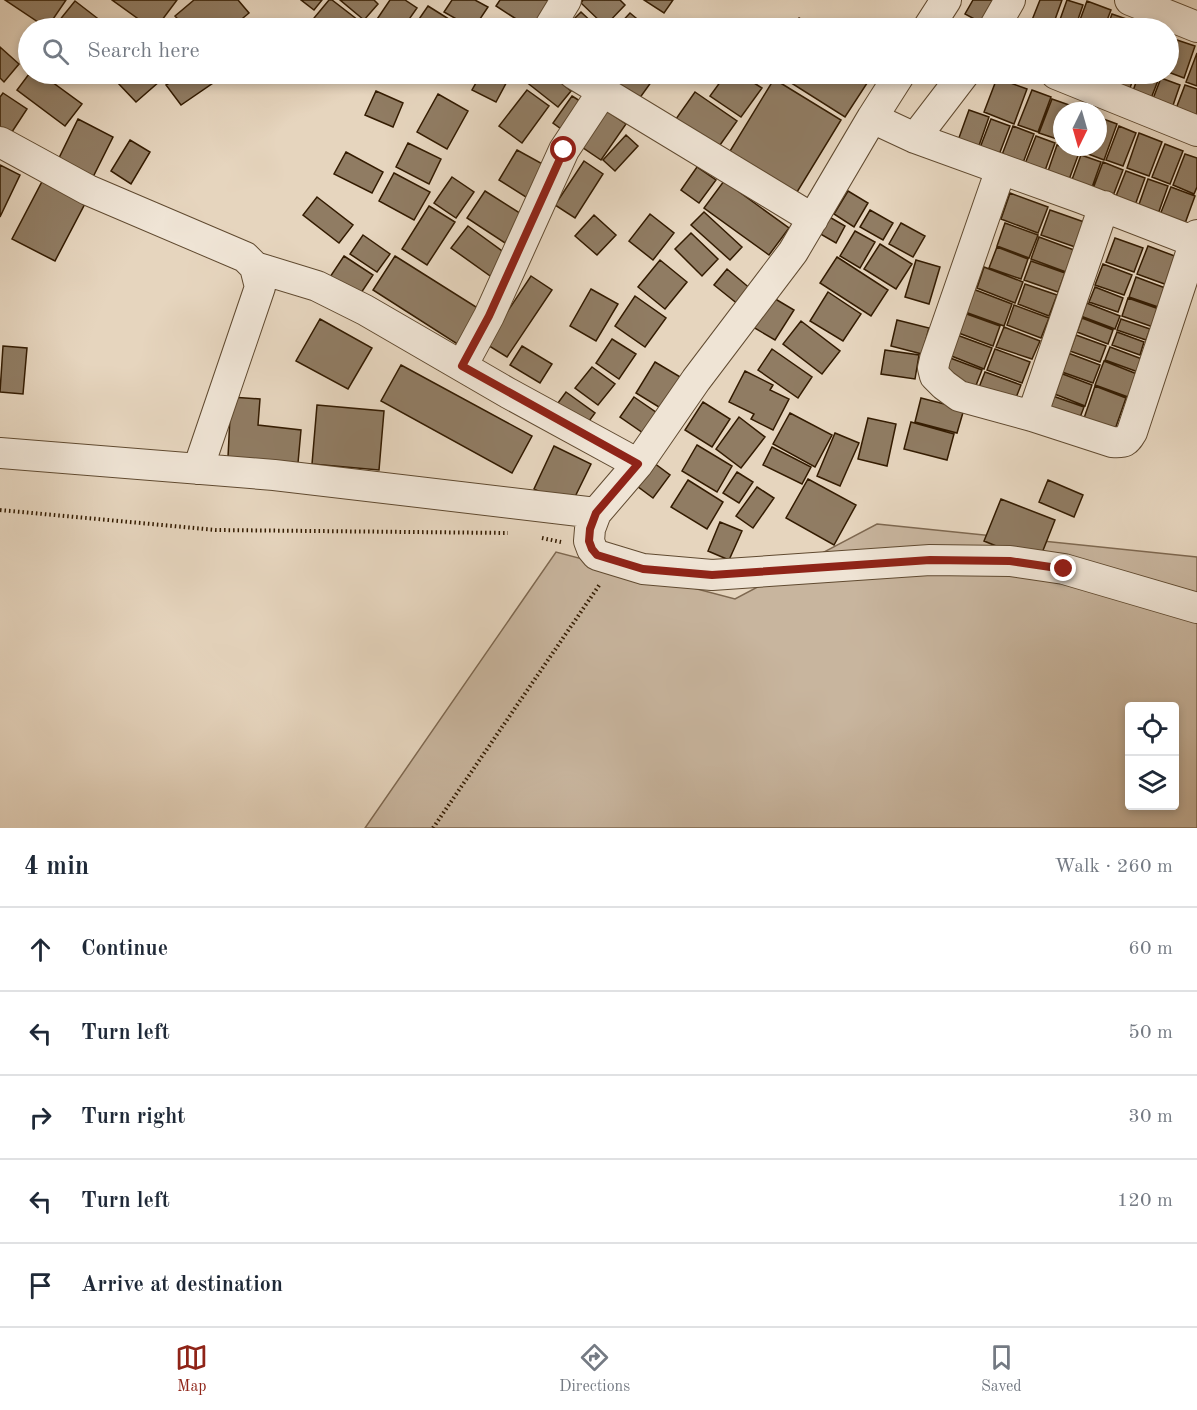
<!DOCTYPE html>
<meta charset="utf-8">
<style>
body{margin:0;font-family:"Old Standard TT",serif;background:#f6f6f7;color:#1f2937}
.controls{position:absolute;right:18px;bottom:18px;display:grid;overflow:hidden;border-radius:6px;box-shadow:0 3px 9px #0003}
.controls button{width:54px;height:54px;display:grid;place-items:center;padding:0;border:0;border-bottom:2px solid #e0e1e3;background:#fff;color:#1f2937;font:30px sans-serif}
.compass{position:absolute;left:1053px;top:102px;width:54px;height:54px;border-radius:50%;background:#fff;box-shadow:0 3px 9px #0003;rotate:185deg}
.stop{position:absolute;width:18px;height:18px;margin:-14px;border:4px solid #8f2418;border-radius:50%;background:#fff}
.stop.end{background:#8f2418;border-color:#fff;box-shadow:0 2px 6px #0008}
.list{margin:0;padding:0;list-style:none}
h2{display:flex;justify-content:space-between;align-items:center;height:78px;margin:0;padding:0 24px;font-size:26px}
h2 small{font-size:20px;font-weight:400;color:#747a83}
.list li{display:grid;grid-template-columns:39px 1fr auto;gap:18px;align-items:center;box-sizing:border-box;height:84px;padding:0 24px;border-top:2px solid #e0e1e3}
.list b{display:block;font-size:22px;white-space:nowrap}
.list em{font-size:20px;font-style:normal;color:#747a83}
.icon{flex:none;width:33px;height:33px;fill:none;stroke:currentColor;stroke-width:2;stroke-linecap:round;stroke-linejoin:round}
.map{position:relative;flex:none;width:1197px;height:828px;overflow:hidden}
.search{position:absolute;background:#fff;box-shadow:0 3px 9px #0003;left:18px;right:18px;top:18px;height:66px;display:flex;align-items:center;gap:15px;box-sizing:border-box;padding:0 21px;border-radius:33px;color:#747a83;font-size:22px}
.sheet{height:498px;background:#fff}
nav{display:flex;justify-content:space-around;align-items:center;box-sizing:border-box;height:84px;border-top:2px solid #e0e1e3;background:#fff;font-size:16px;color:#747a83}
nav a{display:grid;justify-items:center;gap:3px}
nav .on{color:#8f2418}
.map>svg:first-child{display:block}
.green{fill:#c8b59e;stroke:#7e6850;stroke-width:1.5;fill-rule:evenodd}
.building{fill:#907c63;stroke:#331b01;stroke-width:1.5}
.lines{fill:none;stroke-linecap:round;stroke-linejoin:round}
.minor-casing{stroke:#604a30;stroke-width:32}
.path{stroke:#331b01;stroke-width:4;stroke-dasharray:1.5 3;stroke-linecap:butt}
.minor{stroke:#efe4d5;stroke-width:30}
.route{stroke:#8f2418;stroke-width:8}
</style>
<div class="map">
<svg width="1197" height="828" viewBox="0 0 1197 828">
<rect width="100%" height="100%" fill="#e6d5be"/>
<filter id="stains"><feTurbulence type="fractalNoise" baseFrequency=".00333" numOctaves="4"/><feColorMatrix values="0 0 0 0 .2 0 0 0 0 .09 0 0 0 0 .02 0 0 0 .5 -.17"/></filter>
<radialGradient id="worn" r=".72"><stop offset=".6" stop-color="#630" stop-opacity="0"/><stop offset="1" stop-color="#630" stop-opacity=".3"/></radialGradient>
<!-- green -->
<path class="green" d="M 877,524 L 1197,557 L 1197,828 L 365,828 L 556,552 L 735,599 ZM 1130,706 L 1174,706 L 1174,806 L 1130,806 Z"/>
<!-- building -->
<path class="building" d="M 5,0 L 66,0 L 47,28 Z
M 112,0 L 177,0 L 156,28 L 151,28 Z
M 194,0 L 238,0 L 249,13 L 231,28 L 186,28 L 175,16 Z
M 301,0 L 322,0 L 314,10 Z
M 329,0 L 332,0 L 367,27 L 366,28 L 328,28 L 314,18 Z
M 340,0 L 374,0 L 378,4 L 364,20 Z
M 390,0 L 405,0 L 417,8 L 403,28 L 371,28 Z
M 452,0 L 475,0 L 488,7 L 474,28 L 472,28 L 444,12 Z
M 500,0 L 547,0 L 551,2 L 533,28 L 530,28 L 496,6 Z
M 583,0 L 620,0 L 625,5 L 605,26 L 581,3 Z
M 644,0 L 673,0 L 664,13 Z
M 973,0 L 1005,0 L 989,27 L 965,14 Z
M 1040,0 L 1062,0 L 1052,28 L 1032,20 Z
M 1067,0 L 1083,5 L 1075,28 L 1057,28 Z
M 75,1 L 101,21 L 95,28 L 66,28 L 58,22 Z
M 1087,1 L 1111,10 L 1104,28 L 1077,28 Z
M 428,6 L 452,21 L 447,28 L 427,28 L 417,22 Z
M 581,12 L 598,28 L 565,28 Z
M 630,13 L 648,28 L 616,28 Z
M 1112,14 L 1132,21 L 1129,28 L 1107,28 Z
M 799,18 L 815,28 L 793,28 Z
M 1026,21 L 1046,28 L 1024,28 Z
M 1174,39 L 1195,46 L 1184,78 L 1168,72 L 1168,53 Z
M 0,47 L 19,64 L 4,82 L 0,78 Z
M 1197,53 L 1197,86 L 1186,82 Z
M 29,74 L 41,74 L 82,104 L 65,126 L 17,90 Z
M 126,74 L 168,74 L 136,102 L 117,82 Z
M 183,74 L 206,74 L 213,83 L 181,105 L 166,85 Z
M 456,74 L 473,74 L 468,81 Z
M 481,74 L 511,74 L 496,102 L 472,90 Z
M 532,74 L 550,74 L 571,91 L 558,107 L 525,81 Z
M 624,74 L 657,74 L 639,99 L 617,84 Z
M 726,74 L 740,74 L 762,88 L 741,117 L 710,96 Z
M 777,74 L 873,74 L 845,117 Z
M 1113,74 L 1135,74 L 1126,99 L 1106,92 Z
M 1139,74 L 1147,74 L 1159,78 L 1148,106 L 1130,99 Z
M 997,78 L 1027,89 L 1014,124 L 984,112 Z
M 1161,78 L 1180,85 L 1169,117 L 1149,109 Z
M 774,79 L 841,120 L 794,197 L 727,156 Z
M 1185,85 L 1197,89 L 1197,117 L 1174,114 Z
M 527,90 L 549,106 L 522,143 L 499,126 Z
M 1032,90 L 1051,97 L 1038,132 L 1018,125 Z
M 376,91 L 403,103 L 393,127 L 365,115 Z
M 695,92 L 737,121 L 713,155 L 671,126 Z
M 3,93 L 27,109 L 8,138 L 0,133 L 0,97 Z
M 438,94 L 468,111 L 447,149 L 417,132 Z
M 572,96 L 588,106 L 568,134 L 553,123 Z
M 1052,99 L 1072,106 L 1071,111 L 1062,111 L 1062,134 L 1060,140 L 1039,133 Z
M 598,105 L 626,124 L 601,160 L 573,141 Z
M 969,110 L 989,117 L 976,154 L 956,146 Z
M 1098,117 L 1117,124 L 1104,160 L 1083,152 L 1085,147 L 1098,147 Z
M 78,119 L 113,137 L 93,177 L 58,160 Z
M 991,119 L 1010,126 L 997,160 L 978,153 Z
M 1013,126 L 1034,134 L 1021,168 L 1000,160 Z
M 1119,126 L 1136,133 L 1123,166 L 1106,160 Z
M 1139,133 L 1162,142 L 1149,176 L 1127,168 Z
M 626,135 L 638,146 L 615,171 L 603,160 Z
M 1036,136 L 1055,143 L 1043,176 L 1023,169 Z
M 130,140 L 150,152 L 131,184 L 111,171 Z
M 408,143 L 441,159 L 429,184 L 396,167 Z
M 1165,144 L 1183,151 L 1170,184 L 1152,177 Z
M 1057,145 L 1079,153 L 1067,185 L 1046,177 Z
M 517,150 L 548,167 L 529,199 L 499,180 Z
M 346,152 L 383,172 L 372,193 L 334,174 Z
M 1185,154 L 1197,158 L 1197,187 L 1194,194 L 1173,185 Z
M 1081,155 L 1101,162 L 1090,193 L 1070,185 Z
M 584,161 L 603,174 L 575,218 L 555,205 Z
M 1103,162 L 1123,170 L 1111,201 L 1091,194 Z
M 0,165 L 20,175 L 0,217 Z
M 697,167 L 716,180 L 699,203 L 681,190 Z
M 1126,171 L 1145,178 L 1134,208 L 1114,201 Z
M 394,173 L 430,192 L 414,220 L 379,201 Z
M 46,174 L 89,196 L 55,261 L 12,239 Z
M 452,177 L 474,192 L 456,218 L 434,203 Z
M 1148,179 L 1168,186 L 1157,217 L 1137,210 Z
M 724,181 L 789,228 L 769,255 L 704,208 Z
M 1171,187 L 1195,196 L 1183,229 L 1158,220 Z
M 485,191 L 523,215 L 505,243 L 467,218 Z
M 848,191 L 868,203 L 854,227 L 834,214 Z
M 1010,193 L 1048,207 L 1038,233 L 1001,219 Z
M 317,197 L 353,225 L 339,243 L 303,215 Z
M 429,206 L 455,222 L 427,265 L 402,249 Z
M 870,210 L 893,223 L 883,240 L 860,227 Z
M 1050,210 L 1087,223 L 1078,248 L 1041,235 Z
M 704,212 L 742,247 L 730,260 L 691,225 Z
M 650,214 L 674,233 L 653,260 L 629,241 Z
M 594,215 L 616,235 L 597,255 L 575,236 Z
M 826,215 L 845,226 L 836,243 L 817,232 Z
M 901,223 L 925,236 L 913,257 L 889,244 Z
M 1005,223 L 1038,235 L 1029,258 L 997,246 Z
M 468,226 L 509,256 L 493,278 L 451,248 Z
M 855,231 L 875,242 L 860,268 L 840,256 Z
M 691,233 L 718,259 L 702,276 L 675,249 Z
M 363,235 L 390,254 L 377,272 L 350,254 Z
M 1039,237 L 1074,250 L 1066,272 L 1031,259 Z
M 1115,238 L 1143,248 L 1134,272 L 1106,262 Z
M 880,244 L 912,264 L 896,289 L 864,269 Z
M 1148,246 L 1180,258 L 1170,286 L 1137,274 Z
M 997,247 L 1028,259 L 1021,279 L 989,268 Z
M 344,256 L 373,275 L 357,299 L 328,280 Z
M 395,256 L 484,312 L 462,347 L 373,290 Z
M 837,257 L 888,290 L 871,316 L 820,283 Z
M 660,260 L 687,282 L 665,309 L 638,287 Z
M 916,260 L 940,267 L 929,304 L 905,297 Z
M 1031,261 L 1065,273 L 1058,292 L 1024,280 Z
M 1103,264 L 1132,275 L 1124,295 L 1095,285 Z
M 984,267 L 1023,282 L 1015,303 L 977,288 Z
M 727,269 L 752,290 L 739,305 L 714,285 Z
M 531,276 L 552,290 L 507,357 L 486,344 Z
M 1136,277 L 1168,289 L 1161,308 L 1129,297 Z
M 1025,284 L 1057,295 L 1049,316 L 1018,304 Z
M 1095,287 L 1123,298 L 1118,312 L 1089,302 Z
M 591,289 L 618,304 L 596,341 L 570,326 Z
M 973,289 L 1012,304 L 1004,326 L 965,312 Z
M 828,292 L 861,314 L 843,341 L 810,321 Z
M 635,296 L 666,318 L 645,347 L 615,326 Z
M 772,297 L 794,310 L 775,340 L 753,327 Z
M 1128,298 L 1159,309 L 1153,327 L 1122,316 Z
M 1084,302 L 1120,316 L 1115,329 L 1078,315 Z
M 1014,305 L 1049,318 L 1041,338 L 1007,325 Z
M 964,313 L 1000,326 L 993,346 L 956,332 Z
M 1082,318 L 1113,330 L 1108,344 L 1077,332 Z
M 320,319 L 372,348 L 348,389 L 296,361 Z
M 1121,319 L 1150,329 L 1146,340 L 1117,330 Z
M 897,320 L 929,328 L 922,354 L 891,346 Z
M 801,321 L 840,351 L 822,374 L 783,344 Z
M 1004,327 L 1040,341 L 1032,359 L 996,347 Z
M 1117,332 L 1144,342 L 1140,355 L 1112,345 Z
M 957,335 L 992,348 L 984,369 L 949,355 Z
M 1076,335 L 1106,346 L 1100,362 L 1070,351 Z
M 612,339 L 636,354 L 619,379 L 596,363 Z
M 3,346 L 27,348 L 23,394 L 0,392 Z
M 522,346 L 552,364 L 540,383 L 510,365 Z
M 1110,347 L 1142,359 L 1138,372 L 1105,360 Z
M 772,349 L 812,377 L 798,398 L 758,370 Z
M 995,349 L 1030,362 L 1022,383 L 987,370 Z
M 885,350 L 919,355 L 915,379 L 881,374 Z
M 1068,353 L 1100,365 L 1093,383 L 1062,372 Z
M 945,356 L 982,370 L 975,388 L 938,375 Z
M 1104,361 L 1137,374 L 1128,397 L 1095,385 Z
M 655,362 L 687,381 L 667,412 L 636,393 Z
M 401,365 L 532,436 L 512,473 L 381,401 Z
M 592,367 L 615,384 L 598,405 L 575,388 Z
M 745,371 L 773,385 L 770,390 L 789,399 L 773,430 L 751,419 L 754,414 L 729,402 Z
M 985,372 L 1021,385 L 1012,408 L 976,395 Z
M 1060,373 L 1092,385 L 1085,406 L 1052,393 Z
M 1095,386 L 1126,398 L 1112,438 L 1081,427 Z
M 566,392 L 595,413 L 584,428 L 555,407 Z
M 1050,395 L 1084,407 L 1076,428 L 1042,415 Z
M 231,397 L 260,399 L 258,425 L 301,430 L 298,463 L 228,457 Z
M 634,397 L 660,415 L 646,435 L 620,417 Z
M 921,398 L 964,409 L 957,433 L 915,422 Z
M 703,402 L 730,419 L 712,447 L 685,430 Z
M 317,405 L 384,411 L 379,470 L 312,464 Z
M 790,413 L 832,435 L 815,467 L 773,444 Z
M 739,417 L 765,437 L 741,468 L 716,449 Z
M 868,418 L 896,424 L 887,466 L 858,459 Z
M 911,422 L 954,434 L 947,460 L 904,449 Z
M 835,433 L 859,443 L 840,486 L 817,476 Z
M 697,445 L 732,466 L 717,492 L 682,471 Z
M 554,446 L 591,464 L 570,507 L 534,489 Z
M 772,447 L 811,467 L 802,484 L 763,465 Z
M 654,463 L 670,475 L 653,498 L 637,486 Z
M 737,472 L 753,482 L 739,503 L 723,493 Z
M 808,479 L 856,505 L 834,545 L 786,518 Z
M 688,480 L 723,502 L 707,529 L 671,507 Z
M 1048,480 L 1083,495 L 1074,517 L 1039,502 Z
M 757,487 L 774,498 L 753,528 L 736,516 Z
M 1001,499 L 1055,520 L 1038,563 L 984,541 Z
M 720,522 L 742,531 L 729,560 L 708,551 Z"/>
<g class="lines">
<defs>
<path id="minor" d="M 1130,0 L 1197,27
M 549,28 L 566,0
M 928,28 L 946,0
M 994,28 L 1010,0
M 574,74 L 813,219
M 900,74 L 872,118 L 793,252 L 696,380 L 638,464 L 596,513 L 590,529 L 589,541 L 592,549 L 597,555 L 643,569 L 712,575 L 930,560 L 1010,561 L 1064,569 L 1197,608
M 1056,74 L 1197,131
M 872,118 L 915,138 L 1081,198 L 1195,242
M 915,138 L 964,74
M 0,142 L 88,190 L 245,257 L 255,267 L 260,287 L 198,469
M 1001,169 L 935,359 L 933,368 L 935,376 L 944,385 L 959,396 L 1032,416 L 1112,442 C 1125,443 1126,442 1132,432 L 1197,235
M 255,267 L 317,286 L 365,310 L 508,393 L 638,464
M 462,366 L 489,316 L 564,150 L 603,91
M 1032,416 L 1104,206
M 0,453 L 274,475 L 596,513"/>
</defs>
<!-- minor casing -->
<use href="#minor" class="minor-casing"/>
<!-- path -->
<path class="path" d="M 0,510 L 216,530 L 508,533
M 542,538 L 561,542
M 433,828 L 600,584"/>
<!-- minor -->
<use href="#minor" class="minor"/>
</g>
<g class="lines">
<!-- route -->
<path class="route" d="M 564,150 L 489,316 L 462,366 L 638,464 L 596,513 L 590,529 L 589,541 L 592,549 L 597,555 L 643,569 L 712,575 L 930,560 L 1010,561 L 1064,569"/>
</g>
<rect width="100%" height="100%" filter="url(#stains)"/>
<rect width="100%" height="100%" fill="url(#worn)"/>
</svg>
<div class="controls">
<button><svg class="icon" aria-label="locate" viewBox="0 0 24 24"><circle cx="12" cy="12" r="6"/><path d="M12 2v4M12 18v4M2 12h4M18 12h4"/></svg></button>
<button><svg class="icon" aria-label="layers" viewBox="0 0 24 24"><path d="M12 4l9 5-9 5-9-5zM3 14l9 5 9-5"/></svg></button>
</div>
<svg class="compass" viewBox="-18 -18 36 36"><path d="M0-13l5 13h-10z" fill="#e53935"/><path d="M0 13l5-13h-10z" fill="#747a83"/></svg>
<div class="stop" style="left:564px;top:150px"></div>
<div class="stop end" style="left:1064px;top:569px"></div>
<div class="search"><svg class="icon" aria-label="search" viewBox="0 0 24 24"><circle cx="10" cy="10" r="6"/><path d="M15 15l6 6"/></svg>Search here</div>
</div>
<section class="sheet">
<h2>4 min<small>Walk · 260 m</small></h2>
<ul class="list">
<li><svg class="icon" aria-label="ahead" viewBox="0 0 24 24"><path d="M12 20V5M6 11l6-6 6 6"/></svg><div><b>Continue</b></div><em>60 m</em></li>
<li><svg class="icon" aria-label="left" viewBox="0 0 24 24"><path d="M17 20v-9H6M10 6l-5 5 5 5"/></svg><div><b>Turn left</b></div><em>50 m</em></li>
<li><svg class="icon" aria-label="right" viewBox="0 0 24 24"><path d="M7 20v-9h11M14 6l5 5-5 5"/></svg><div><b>Turn right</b></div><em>30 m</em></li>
<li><svg class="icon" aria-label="left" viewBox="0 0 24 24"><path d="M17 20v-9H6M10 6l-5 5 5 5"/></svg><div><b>Turn left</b></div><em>120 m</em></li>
<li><svg class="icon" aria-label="arrive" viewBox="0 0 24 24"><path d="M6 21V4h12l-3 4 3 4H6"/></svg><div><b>Arrive at destination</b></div></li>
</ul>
</section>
<nav>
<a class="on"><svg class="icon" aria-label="map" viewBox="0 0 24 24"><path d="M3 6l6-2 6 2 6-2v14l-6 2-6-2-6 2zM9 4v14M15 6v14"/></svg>Map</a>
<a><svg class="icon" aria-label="directions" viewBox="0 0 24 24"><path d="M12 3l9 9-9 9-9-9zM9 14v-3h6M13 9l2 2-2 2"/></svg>Directions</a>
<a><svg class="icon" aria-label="saved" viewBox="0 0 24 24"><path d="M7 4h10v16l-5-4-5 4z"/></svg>Saved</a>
</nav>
